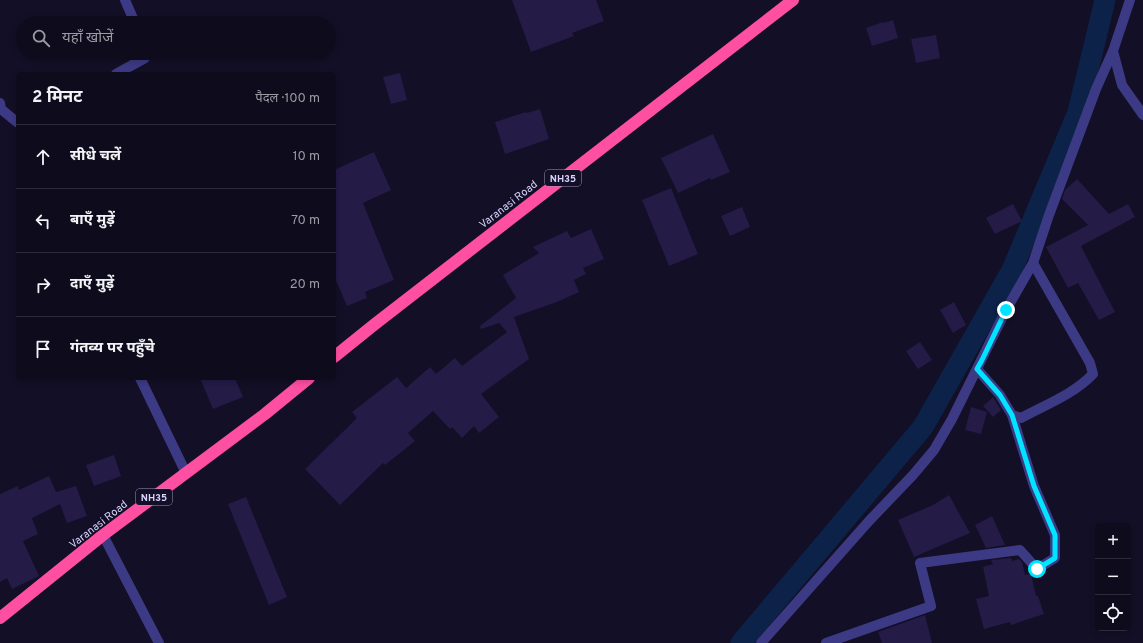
<!DOCTYPE html>
<html lang="hi">
<meta charset="utf-8">
<style>
body{margin:0;font-family:Overpass,"Noto Sans Devanagari",sans-serif;background:#1c1929;color:#f1f3f6}
.controls{position:absolute;right:12px;bottom:12px;display:grid;overflow:hidden;border-radius:6px;box-shadow:0 2px 6px #0003}
.controls button{width:36px;height:36px;display:grid;place-items:center;padding:0;border:0;border-bottom:1px solid #2e2b3b;background:#0e0b1c;color:#f1f3f6;font:20px sans-serif}
.stop{position:absolute;width:12px;height:12px;margin:-9px;border:3px solid #00e5ff;border-radius:50%;background:#fff}
.stop.end{background:#00e5ff;border-color:#fff;box-shadow:0 1px 4px #0008}
.list{margin:0;padding:0;list-style:none}
h2{display:flex;justify-content:space-between;align-items:center;height:52px;margin:0;padding:0 16px;font-size:17px}
h2 small{font-size:13px;font-weight:400;color:#9b9ba3}
.list li{display:grid;grid-template-columns:26px 1fr auto;gap:12px;align-items:center;box-sizing:border-box;height:64px;padding:0 16px;border-top:1px solid #2e2b3b}
.list b{display:block;font-size:15px;white-space:nowrap}
.list em{font-size:13px;font-style:normal;color:#9b9ba3}
.icon{flex:none;width:22px;height:22px;fill:none;stroke:currentColor;stroke-width:2;stroke-linecap:round;stroke-linejoin:round}
.map{position:relative;flex:none;width:1143px;height:643px;overflow:hidden}
.search{position:absolute;background:#0e0b1c;box-shadow:0 2px 6px #0003;left:16px;top:16px;width:320px;height:44px;display:flex;align-items:center;gap:10px;box-sizing:border-box;padding:0 14px;border-radius:22px;color:#9b9ba3;font-size:15px}
.panel{position:absolute;background:#0e0b1c;box-shadow:0 2px 6px #0003;left:16px;top:72px;width:320px;height:308px;border-radius:6px}
.map>svg:first-child{display:block}
.lines{fill:none;stroke-linecap:round;stroke-linejoin:round}
.canal{stroke:#0c2248;stroke-width:21}
.building{fill:#241b47}
.minor{stroke:#3d3a85;stroke-width:10}
.highway{stroke:#ff4fa3;stroke-width:12}
.route{stroke:#00e5ff;stroke-width:5}
.labels{text-anchor:middle;stroke-width:3;stroke-linejoin:round;paint-order:stroke}
.shield{fill:#130f26;stroke:#9e99be;stroke-width:1}
.shield-label{font-size:10px;font-weight:bold;fill:#d9d4ff}
.street-label{font-size:11px;fill:#d9d4ff;stroke:#130f26}
</style>
<div class="map">
<svg width="1143" height="643" viewBox="0 0 1143 643">
<rect width="100%" height="100%" fill="#130f26"/>
<g class="lines">
<!-- canal -->
<path class="canal" d="M 741,643 L 923,427 L 1012,270 L 1078,112 L 1105,0"/>
</g>
<!-- building -->
<path class="building" d="M 512,0 L 596,0 L 604,21 L 572,33 L 574,36 L 531,52 Z
M 893,20 L 898,38 L 872,46 L 866,28 L 883,22 L 883,23 Z
M 936,35 L 940,58 L 916,63 L 911,39 Z
M 400,73 L 407,100 L 391,104 L 383,77 Z
M 540,109 L 549,139 L 505,154 L 495,122 L 526,112 L 527,113 Z
M 713,134 L 730,172 L 711,180 L 710,178 L 678,193 L 661,158 Z
M 374,152 L 391,190 L 363,203 L 394,280 L 365,292 L 367,298 L 347,306 L 334,276 L 334,170 Z
M 1077,179 L 1109,214 L 1128,204 L 1135,217 L 1081,246 L 1115,312 L 1099,320 L 1078,283 L 1068,288 L 1046,247 L 1088,225 L 1062,199 L 1065,190 Z
M 671,188 L 698,254 L 669,266 L 642,200 Z
M 1013,204 L 1022,221 L 995,234 L 986,218 Z
M 742,207 L 750,227 L 730,236 L 721,216 Z
M 591,229 L 604,259 L 583,268 L 586,274 L 574,280 L 579,292 L 557,302 L 514,317 L 529,359 L 481,394 L 499,417 L 479,433 L 474,426 L 462,438 L 452,427 L 450,429 L 433,411 L 408,433 L 415,441 L 385,465 L 383,463 L 340,505 L 305,469 L 357,418 L 352,412 L 397,377 L 406,388 L 430,367 L 436,374 L 455,358 L 462,366 L 507,332 L 499,323 L 481,329 L 480,326 L 516,298 L 503,275 L 539,253 L 533,247 L 567,231 L 571,238 Z
M 954,302 L 966,325 L 953,333 L 940,310 Z
M 920,342 L 932,360 L 918,369 L 906,351 Z
M 200,378 L 235,378 L 243,397 L 213,409 Z
M 993,397 L 1001,410 L 993,417 L 983,406 Z
M 971,407 L 987,412 L 981,434 L 965,430 Z
M 114,455 L 121,476 L 94,486 L 86,465 Z
M 49,476 L 56,492 L 76,486 L 87,516 L 67,523 L 60,504 L 32,518 L 38,534 L 23,541 L 39,576 L 12,589 L 7,578 L 0,582 L 0,494 L 18,486 L 19,490 Z
M 949,495 L 970,533 L 914,557 L 898,520 L 933,505 Z
M 246,497 L 287,597 L 269,605 L 228,504 Z
M 992,516 L 1005,545 L 986,548 L 975,525 Z
M 1011,558 L 1012,561 L 1019,559 L 1022,562 L 1025,575 L 1031,574 L 1036,596 L 1038,596 L 1044,614 L 1011,625 L 1010,622 L 984,629 L 976,599 L 989,596 L 983,567 L 993,564 L 991,560 Z
M 925,615 L 932,643 L 882,643 L 878,632 Z"/>
<g class="lines">
<!-- minor -->
<path class="minor" d="M 125,0 L 135,23
M 1113,51 L 1122,85 L 1143,115
M 116,74 L 145,58 L 148,53
M 0,103 L 1,109 L 18,123
M 977,369 L 1000,395 L 1012,415 L 1021,418 C 1045,405 1074,394 1093,374 L 1090,363 L 1033,263
M 140,378 L 186,473
M 103,535 L 159,643
M 761,643 L 869,521 L 913,475 L 934,450 L 952,419 L 1006,310 L 1033,263 L 1049,215 L 1096,89 L 1113,51 L 1130,0
M 826,643 L 931,606 L 920,563 L 1020,550 L 1037,569 L 1055,558 L 1055,535 L 1034,486 L 1012,415"/>
<!-- highway -->
<path class="highway" d="M 334,357 L 375,324 L 793,0
M 0,618 L 103,535 L 265,414 L 309,378"/>
</g>
<g class="lines">
<!-- route -->
<path class="route" d="M 1006,310 L 982,360 L 977,369 L 1000,395 L 1012,415 L 1034,486 L 1055,535 L 1055,558 L 1037,569"/>
</g>
<g class="labels">
<!-- shield labels -->
<g class="shield">
<rect x="545" y="170" width="36" height="16" rx="3"/>
<rect x="136" y="489" width="36" height="16" rx="3"/>
</g>
<g class="shield-label">
<text x="563" y="182">NH35</text>
<text x="154" y="501">NH35</text>
</g>
<!-- street labels -->
<g class="street-label">
<text transform="translate(508 204) rotate(-38)" y="4">Varanasi Road</text>
<text transform="translate(98 524) rotate(-38)" y="4">Varanasi Road</text>
</g>
</g>
</svg>
<div class="controls">
<button>+</button>
<button>−</button>
<button><svg class="icon" aria-label="locate" viewBox="0 0 24 24"><circle cx="12" cy="12" r="6"/><path d="M12 2v4M12 18v4M2 12h4M18 12h4"/></svg></button>
</div>
<div class="stop" style="left:1037px;top:569px"></div>
<div class="stop end" style="left:1006px;top:310px"></div>
<div class="search"><svg class="icon" aria-label="search" viewBox="0 0 24 24"><circle cx="10" cy="10" r="6"/><path d="M15 15l6 6"/></svg>यहाँ खोजें</div>
<section class="panel">
<h2>2 मिनट<small>पैदल · 100 m</small></h2>
<ul class="list">
<li><svg class="icon" aria-label="ahead" viewBox="0 0 24 24"><path d="M12 20V5M6 11l6-6 6 6"/></svg><div><b>सीधे चलें</b></div><em>10 m</em></li>
<li><svg class="icon" aria-label="left" viewBox="0 0 24 24"><path d="M17 20v-9H6M10 6l-5 5 5 5"/></svg><div><b>बाएँ मुड़ें</b></div><em>70 m</em></li>
<li><svg class="icon" aria-label="right" viewBox="0 0 24 24"><path d="M7 20v-9h11M14 6l5 5-5 5"/></svg><div><b>दाएँ मुड़ें</b></div><em>20 m</em></li>
<li><svg class="icon" aria-label="arrive" viewBox="0 0 24 24"><path d="M6 21V4h12l-3 4 3 4H6"/></svg><div><b>गंतव्य पर पहुँचे</b></div></li>
</ul>
</section>
</div>
